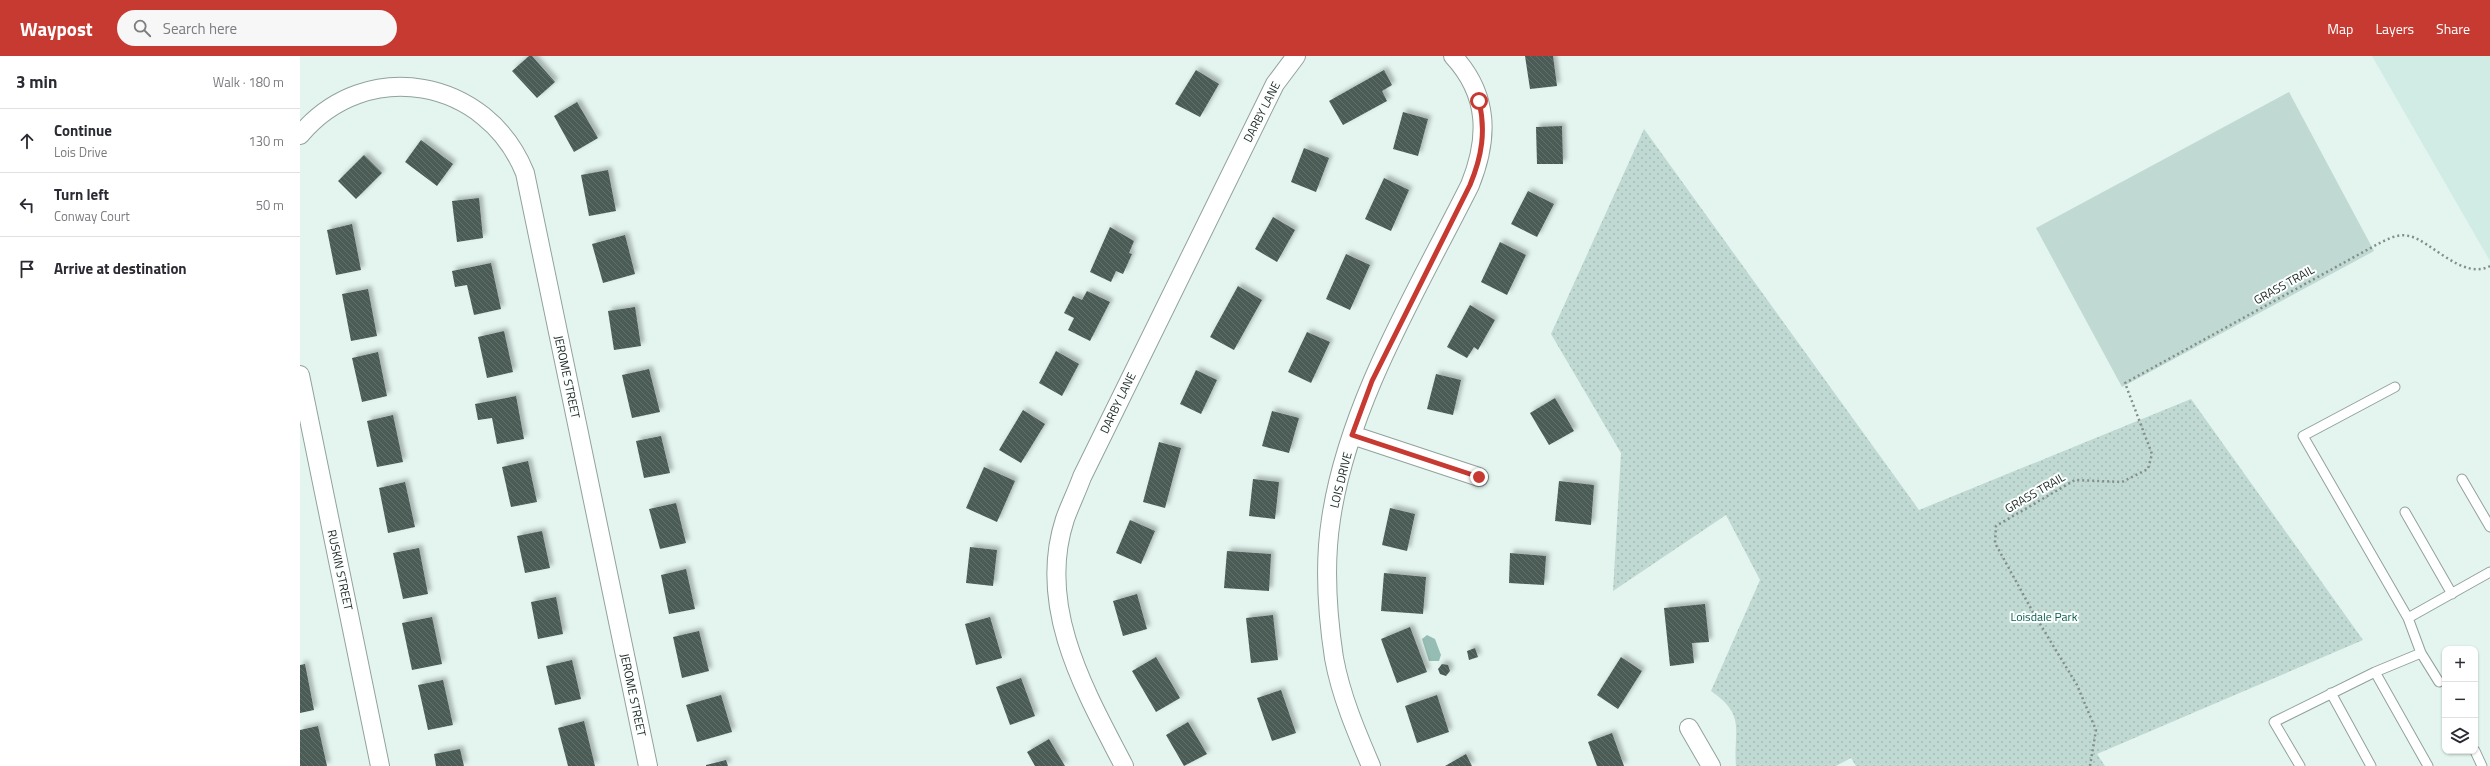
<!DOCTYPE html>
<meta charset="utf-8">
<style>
body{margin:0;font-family:"Titillium Web",sans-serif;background:#f7f7f7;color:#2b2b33}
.controls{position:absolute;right:12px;bottom:12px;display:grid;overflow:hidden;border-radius:8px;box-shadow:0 1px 3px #0004}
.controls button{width:36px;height:36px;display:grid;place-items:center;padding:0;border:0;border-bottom:1px solid #e1e1e2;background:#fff;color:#2b2b33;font:20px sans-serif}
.stop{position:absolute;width:12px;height:12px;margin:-9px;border:3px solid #c73a31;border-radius:50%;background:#fff}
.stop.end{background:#c73a31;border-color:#fff;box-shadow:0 1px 4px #0008}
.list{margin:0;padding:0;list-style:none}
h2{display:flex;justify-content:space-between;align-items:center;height:52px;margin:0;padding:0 16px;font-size:17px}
h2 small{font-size:13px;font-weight:400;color:#7c7c81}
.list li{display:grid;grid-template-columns:26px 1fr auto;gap:12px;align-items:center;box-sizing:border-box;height:64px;padding:0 16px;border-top:1px solid #e1e1e2}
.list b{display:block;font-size:15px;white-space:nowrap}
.list p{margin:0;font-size:13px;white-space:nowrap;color:#7c7c81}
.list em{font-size:13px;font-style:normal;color:#7c7c81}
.icon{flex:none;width:22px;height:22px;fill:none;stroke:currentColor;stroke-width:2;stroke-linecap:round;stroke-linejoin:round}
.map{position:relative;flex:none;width:2190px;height:710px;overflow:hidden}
header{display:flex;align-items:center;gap:24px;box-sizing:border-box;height:56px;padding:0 20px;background:#c73a31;color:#fff}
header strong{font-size:19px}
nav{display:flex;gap:22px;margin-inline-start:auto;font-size:14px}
.search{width:280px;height:36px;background:#f7f7f7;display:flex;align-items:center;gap:10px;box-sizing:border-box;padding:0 14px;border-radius:22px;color:#7c7c81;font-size:15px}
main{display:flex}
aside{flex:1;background:#fff}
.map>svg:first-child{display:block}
.built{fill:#d1ece5}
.grass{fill:#c0d9d2}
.park{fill:url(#park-dots)}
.water{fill:#95bdb3}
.building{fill:url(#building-back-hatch);filter:url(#shadow)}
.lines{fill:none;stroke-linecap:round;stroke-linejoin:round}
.service-casing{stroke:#91a29d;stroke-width:11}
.minor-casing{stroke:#91a29d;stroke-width:20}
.path{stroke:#828e8a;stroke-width:2.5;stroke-dasharray:2 3;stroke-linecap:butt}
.service{stroke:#fff;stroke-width:9}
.minor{stroke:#fff;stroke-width:18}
.route{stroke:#c73a31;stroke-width:5}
.labels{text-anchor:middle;stroke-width:4;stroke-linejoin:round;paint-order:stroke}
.street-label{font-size:12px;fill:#1f2624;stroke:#fbfffe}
.park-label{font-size:12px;fill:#0a5c4f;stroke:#fbfffe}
</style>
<header>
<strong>Waypost</strong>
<div class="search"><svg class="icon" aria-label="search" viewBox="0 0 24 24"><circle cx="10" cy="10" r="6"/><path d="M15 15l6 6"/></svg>Search here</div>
<nav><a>Map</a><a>Layers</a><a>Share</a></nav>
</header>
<main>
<aside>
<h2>3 min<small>Walk · 180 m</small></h2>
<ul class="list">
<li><svg class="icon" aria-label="ahead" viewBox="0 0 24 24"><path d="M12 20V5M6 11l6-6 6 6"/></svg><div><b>Continue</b><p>Lois Drive</p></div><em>130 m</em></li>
<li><svg class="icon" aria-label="left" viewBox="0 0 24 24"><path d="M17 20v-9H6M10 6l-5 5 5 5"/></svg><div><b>Turn left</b><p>Conway Court</p></div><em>50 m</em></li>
<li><svg class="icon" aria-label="arrive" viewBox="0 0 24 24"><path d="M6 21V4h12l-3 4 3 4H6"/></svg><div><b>Arrive at destination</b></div></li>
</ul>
</aside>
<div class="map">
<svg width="2190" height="710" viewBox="0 0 2190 710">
<defs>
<pattern id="park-dots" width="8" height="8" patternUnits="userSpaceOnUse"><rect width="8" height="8" fill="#c0d9d2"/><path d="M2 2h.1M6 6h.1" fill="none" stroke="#a5bab4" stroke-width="1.8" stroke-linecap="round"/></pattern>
<pattern id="building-back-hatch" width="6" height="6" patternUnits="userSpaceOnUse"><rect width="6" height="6" fill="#4c5b57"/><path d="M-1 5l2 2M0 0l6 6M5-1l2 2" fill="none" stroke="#626f6b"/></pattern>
<filter id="shadow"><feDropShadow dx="3.5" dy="-3.5" stdDeviation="2" flood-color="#0004"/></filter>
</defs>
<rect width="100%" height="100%" fill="#e4f5f0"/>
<!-- built -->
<path class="built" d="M 2072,0 L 2190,0 L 2190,205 Z"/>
<!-- grass -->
<path class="grass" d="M 1989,36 L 2074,195 L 1822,331 L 1736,172 Z"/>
<!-- park -->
<path class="park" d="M 1344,73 L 1619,454 L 1891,343 L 2063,584 L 1797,698 L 1805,710 L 1556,710 L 1551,702 L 1536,710 L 1436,710 C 1433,674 1447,660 1411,635 L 1460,524 L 1426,459 L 1313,535 L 1321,397 L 1251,278 Z"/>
<!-- water -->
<path class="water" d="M 1127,579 L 1135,583 L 1141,599 L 1139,605 L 1129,605 L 1122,583 Z"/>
<!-- building -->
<path class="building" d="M 229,0 L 232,0 L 255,26 L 237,42 L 212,15 Z
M 1225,0 L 1253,0 L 1257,30 L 1230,33 Z
M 896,14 L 919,28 L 900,61 L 875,48 Z
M 1084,14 L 1092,29 L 1082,35 L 1087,45 L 1043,69 L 1029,45 Z
M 277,46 L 298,82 L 274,96 L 254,60 Z
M 1103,56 L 1128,63 L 1118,100 L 1093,93 Z
M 1262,70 L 1263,108 L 1237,108 L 1236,71 Z
M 121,84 L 153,108 L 137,130 L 105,106 Z
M 1004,92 L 1029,102 L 1016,136 L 991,126 Z
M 64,99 L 82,117 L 56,143 L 38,125 Z
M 308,114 L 316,155 L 289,160 L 281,119 Z
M 1084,122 L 1109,134 L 1091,175 L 1065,163 Z
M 1228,135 L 1254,148 L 1237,181 L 1211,168 Z
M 179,142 L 183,182 L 157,186 L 152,145 Z
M 973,161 L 995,174 L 977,206 L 955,193 Z
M 52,168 L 61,214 L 36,219 L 27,174 Z
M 810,171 L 834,185 L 829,197 L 832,198 L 823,218 L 816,215 L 811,226 L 790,216 Z
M 325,179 L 335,218 L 303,227 L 292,188 Z
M 1200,186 L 1226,199 L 1207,239 L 1181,226 Z
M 1046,198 L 1070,209 L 1050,254 L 1026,243 Z
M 191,207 L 201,253 L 174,259 L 167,229 L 155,231 L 152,215 Z
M 938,230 L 962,244 L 934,294 L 910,281 Z
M 68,233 L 77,280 L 51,285 L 42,238 Z
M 787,235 L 810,246 L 790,285 L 768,274 L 774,262 L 764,257 L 773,240 L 782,244 Z
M 1170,249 L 1195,264 L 1178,294 L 1174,291 L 1167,302 L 1147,291 Z
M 335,251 L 341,290 L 314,294 L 308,255 Z
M 204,275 L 213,316 L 187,322 L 178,281 Z
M 1007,276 L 1030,286 L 1011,327 L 988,316 Z
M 756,295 L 779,308 L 762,340 L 739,327 Z
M 78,296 L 87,340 L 62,346 L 52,302 Z
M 349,313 L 360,356 L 332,362 L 322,319 Z
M 896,314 L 917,324 L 901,358 L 880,348 Z
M 1136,318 L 1161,324 L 1153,359 L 1127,353 Z
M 216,340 L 224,383 L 197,388 L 192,362 L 178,364 L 175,348 Z
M 1255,342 L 1274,375 L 1249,389 L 1230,357 Z
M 723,354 L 745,368 L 721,407 L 699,394 Z
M 972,355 L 999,362 L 989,397 L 962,390 Z
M 93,359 L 103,406 L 77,411 L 67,365 Z
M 361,380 L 370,417 L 344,422 L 336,385 Z
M 859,386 L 881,392 L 865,452 L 843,446 Z
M 228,405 L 237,446 L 211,451 L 202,411 Z
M 684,411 L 715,425 L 697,466 L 666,452 Z
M 953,423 L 979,426 L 975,463 L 949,460 Z
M 1259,425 L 1294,429 L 1291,469 L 1255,465 Z
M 105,426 L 115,471 L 88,477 L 79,432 Z
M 376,447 L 386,487 L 360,493 L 349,453 Z
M 1090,452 L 1115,458 L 1107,495 L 1082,489 Z
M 830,464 L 855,475 L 841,508 L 816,497 Z
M 242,475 L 250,512 L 225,517 L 217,480 Z
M 670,491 L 697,494 L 693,530 L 666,527 Z
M 119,492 L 128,538 L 103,543 L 93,497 Z
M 927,495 L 971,498 L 969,535 L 924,532 Z
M 1210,497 L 1246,500 L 1244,529 L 1209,527 Z
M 386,513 L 395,553 L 369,558 L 361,519 Z
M 1084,517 L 1126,521 L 1123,558 L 1081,555 Z
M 837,538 L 847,573 L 823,580 L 813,545 Z
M 256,541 L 263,578 L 238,583 L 231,546 Z
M 1405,548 L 1409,586 L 1392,587 L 1394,607 L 1370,610 L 1364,552 Z
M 973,559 L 978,604 L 951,607 L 946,562 Z
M 132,561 L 142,608 L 112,614 L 102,567 Z
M 690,561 L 702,602 L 676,609 L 665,568 Z
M 1110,571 L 1127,616 L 1097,627 L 1081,583 Z
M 399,575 L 409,615 L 382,622 L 373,581 Z
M 1175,592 L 1178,601 L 1169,604 L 1167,595 Z
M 856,601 L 880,642 L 856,656 L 832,615 Z
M 1321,601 L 1342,615 L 1318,653 L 1297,639 Z
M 272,604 L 281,643 L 255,649 L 246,610 Z
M 5,608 L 14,654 L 0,657 L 0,609 Z
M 1142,608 L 1148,609 L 1150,615 L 1146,620 L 1140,618 L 1138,613 Z
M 721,622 L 735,660 L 710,669 L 696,631 Z
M 143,624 L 153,669 L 128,674 L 118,629 Z
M 981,634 L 996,677 L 972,685 L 957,642 Z
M 421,639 L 432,676 L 397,686 L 386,649 Z
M 1137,639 L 1149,676 L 1117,687 L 1105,650 Z
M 284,665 L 295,710 L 268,710 L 258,672 Z
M 888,666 L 907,698 L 884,710 L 866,679 Z
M 18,670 L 27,710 L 0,710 L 0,674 Z
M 1312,677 L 1324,710 L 1297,710 L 1288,686 Z
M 749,683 L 765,710 L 735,710 L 727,696 Z
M 160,693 L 164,710 L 136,710 L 134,698 Z
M 1166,698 L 1172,710 L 1145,710 Z
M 426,704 L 428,710 L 406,710 L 406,709 Z"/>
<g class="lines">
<defs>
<path id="service" d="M 2095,331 L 2003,380 L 2108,562 L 2121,597 L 2139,626
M 2162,423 L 2190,471
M 2105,456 L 2152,538
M 2108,562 L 2190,516
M 2075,616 L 2128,710
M 2031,637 L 2071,710
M 2175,695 L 2182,710
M 2000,710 L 1974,666 L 2075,616 L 2121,597"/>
<path id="minor" d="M 0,79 C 66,0 187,22 225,117 L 348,710
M 0,319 L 80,710
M 1052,379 L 1179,421
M 1389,672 L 1411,710
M 824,710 C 785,635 736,551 765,463 C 770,449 777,435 782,421 L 975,28 L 996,0
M 1071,710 C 1056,675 1041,640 1034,602 C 1027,556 1024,508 1031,463 C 1048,347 1118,233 1170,129 C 1189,82 1189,39 1153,0"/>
</defs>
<!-- service casing -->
<use href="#service" class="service-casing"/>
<!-- minor casing -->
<use href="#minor" class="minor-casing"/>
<!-- path -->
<path class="path" d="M 1790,710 L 1796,674 L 1777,629 L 1734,558 L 1695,487 L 1696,470 L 1775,424 L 1822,426 L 1848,413 L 1852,398 L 1825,327 L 2076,189 C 2086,184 2097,177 2109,180 C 2130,184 2163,225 2190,210"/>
<!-- service -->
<use href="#service" class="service"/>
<!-- minor -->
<use href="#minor" class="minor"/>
</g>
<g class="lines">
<!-- route -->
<path class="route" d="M 1179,421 L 1052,379 L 1072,325 L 1170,129 C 1182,100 1186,75 1179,45"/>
</g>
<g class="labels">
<!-- street labels -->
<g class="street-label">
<text transform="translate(962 56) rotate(-63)" y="4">DARBY LANE</text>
<text transform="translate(1984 229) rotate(-29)" y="4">GRASS TRAIL</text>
<text transform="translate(267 321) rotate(78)" y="4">JEROME STREET</text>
<text transform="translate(818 347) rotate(-64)" y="4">DARBY LANE</text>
<text transform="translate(1041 424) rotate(-76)" y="4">LOIS DRIVE</text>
<text transform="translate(1735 437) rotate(-30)" y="4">GRASS TRAIL</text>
<text transform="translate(40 514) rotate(78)" y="4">RUSKIN STREET</text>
<text transform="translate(333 639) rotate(78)" y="4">JEROME STREET</text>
</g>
<!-- park labels -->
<g class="park-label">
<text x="1744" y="565">Loisdale Park</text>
</g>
</g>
</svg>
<div class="controls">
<button>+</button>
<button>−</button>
<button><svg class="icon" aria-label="layers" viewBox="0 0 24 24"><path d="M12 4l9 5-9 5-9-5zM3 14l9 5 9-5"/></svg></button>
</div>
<div class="stop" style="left:1179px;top:45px"></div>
<div class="stop end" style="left:1179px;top:421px"></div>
</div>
</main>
